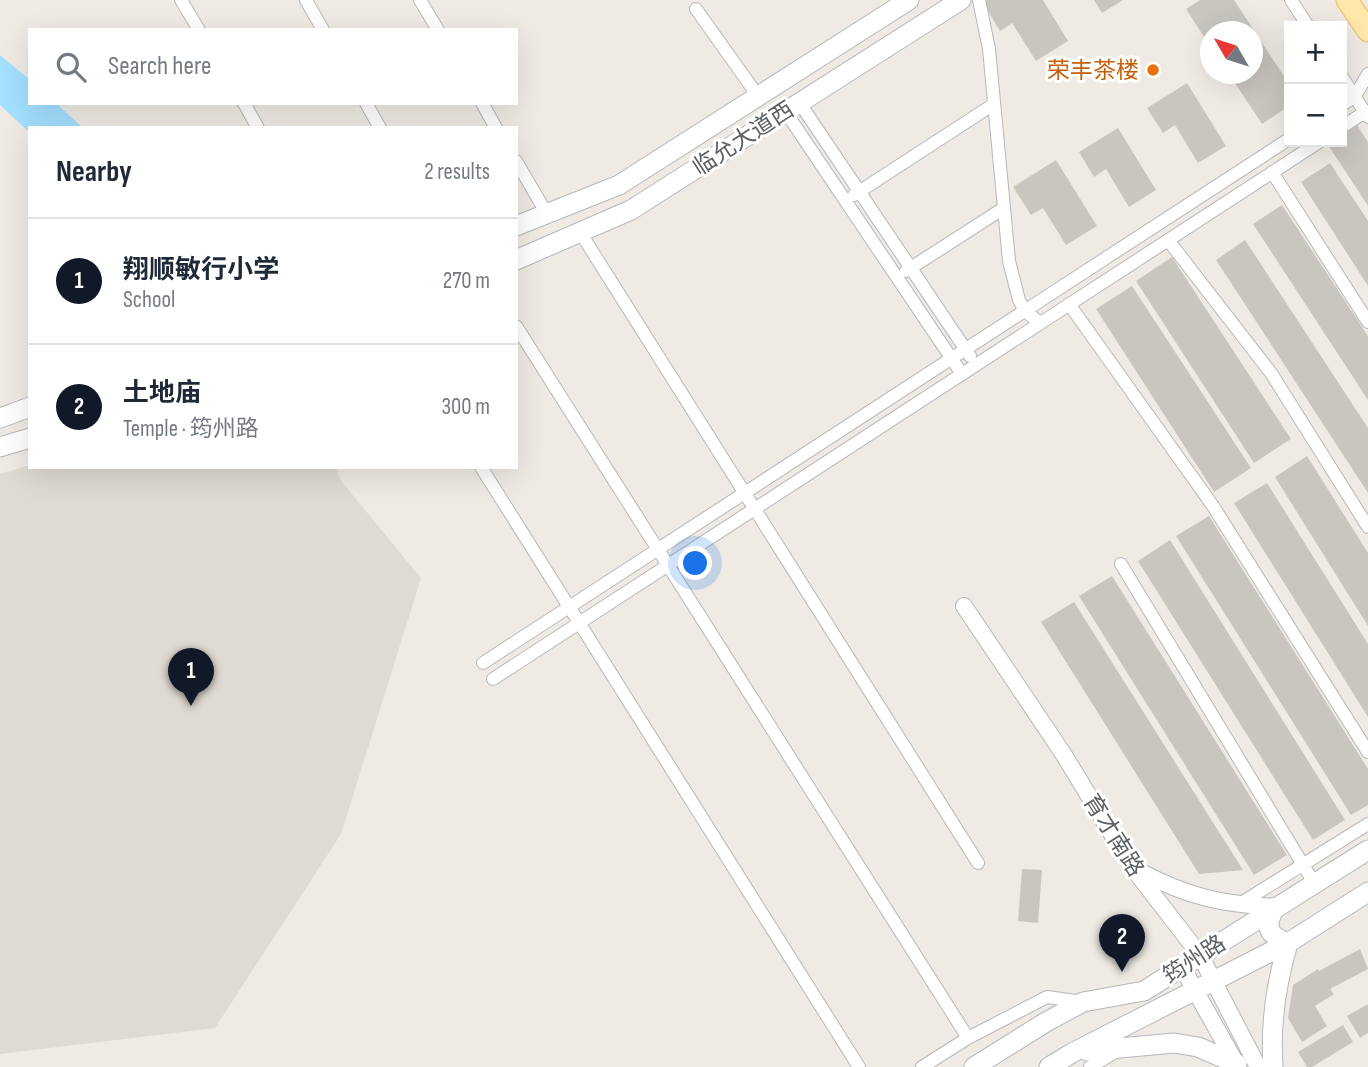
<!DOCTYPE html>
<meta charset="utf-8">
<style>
body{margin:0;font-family:"Sofia Sans Condensed","Noto Sans SC",sans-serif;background:#f6f6f7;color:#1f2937}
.controls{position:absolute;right:21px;top:21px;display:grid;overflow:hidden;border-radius:0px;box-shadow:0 7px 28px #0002}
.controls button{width:63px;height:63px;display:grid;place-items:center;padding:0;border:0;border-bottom:2px solid #e0e1e3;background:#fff;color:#1f2937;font:35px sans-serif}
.compass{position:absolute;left:1200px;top:21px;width:63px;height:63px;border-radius:50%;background:#fff;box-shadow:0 7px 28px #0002;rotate:309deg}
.you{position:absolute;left:696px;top:564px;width:24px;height:24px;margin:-18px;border:5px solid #fff;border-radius:50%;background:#1a73e8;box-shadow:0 0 0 10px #1a73e833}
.badge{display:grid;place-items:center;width:46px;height:46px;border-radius:50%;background:#111827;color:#fff;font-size:23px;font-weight:700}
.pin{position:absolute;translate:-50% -58px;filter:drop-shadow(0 2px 4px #0008)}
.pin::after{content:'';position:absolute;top:37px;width:24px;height:21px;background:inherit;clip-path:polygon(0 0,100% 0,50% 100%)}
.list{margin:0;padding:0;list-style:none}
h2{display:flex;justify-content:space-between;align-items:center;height:91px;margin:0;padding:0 28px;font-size:30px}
h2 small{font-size:23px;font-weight:400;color:#747a83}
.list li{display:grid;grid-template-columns:46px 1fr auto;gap:21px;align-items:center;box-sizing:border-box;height:126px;padding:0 28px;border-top:2px solid #e0e1e3}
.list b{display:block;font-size:26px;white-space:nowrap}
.list p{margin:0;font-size:23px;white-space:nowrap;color:#747a83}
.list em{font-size:23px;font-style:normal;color:#747a83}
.icon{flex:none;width:38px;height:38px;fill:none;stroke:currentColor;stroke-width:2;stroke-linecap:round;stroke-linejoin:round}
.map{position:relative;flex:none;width:1368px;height:1067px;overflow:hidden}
.search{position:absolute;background:#fff;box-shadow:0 7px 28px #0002;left:28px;top:28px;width:490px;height:77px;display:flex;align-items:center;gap:18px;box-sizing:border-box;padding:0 24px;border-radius:0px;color:#747a83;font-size:26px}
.panel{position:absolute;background:#fff;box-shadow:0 7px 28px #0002;left:28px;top:126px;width:490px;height:343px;border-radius:0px}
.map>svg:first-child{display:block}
.education{fill:#dfdad2}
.water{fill:#a4e0ff}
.building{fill:#c9c6c0}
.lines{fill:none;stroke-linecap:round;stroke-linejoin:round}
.minor-casing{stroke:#b5b7bb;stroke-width:14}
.tertiary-casing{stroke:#b5b7bb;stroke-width:18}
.secondary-casing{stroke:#b3b8bc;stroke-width:21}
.primary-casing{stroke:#f2b85a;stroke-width:23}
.minor{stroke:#fff;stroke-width:12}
.tertiary{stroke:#fff;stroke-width:16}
.secondary{stroke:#fff;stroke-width:19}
.primary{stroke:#ffe8a9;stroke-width:21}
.food-dot{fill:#e8710a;stroke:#fff;stroke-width:2.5}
.labels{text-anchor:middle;stroke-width:6;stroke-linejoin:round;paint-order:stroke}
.food-label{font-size:23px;fill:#c56008;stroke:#fff;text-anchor:end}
.street-label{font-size:23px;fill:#5c6165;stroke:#fff}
</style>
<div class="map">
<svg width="1368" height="1067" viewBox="0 0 1368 1067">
<rect width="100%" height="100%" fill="#efebe4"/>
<!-- education -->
<path class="education" d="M 30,465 L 30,467 L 335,467 L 342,482 L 421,578 L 341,834 L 215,1028 L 0,1054 L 0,474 Z"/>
<!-- water -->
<path class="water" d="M 0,55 L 30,80 L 30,103 L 56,103 L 83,128 L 30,128 L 30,133 L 0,105 Z"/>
<!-- building -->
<path class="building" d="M 985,0 L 1043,0 L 1068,41 L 1036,61 L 1012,23 L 1000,31 L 982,1 Z
M 1094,0 L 1123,0 L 1102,13 Z
M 1200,0 L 1234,0 L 1289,84 L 1289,106 L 1262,124 L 1229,74 L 1252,74 L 1252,32 L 1210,32 L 1210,46 L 1186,9 Z
M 1187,83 L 1226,146 L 1198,163 L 1175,125 L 1163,133 L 1147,108 Z
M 1357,125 L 1368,142 L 1368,206 L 1328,145 L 1332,142 L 1342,142 L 1342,136 Z
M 1118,128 L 1156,190 L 1129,207 L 1106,169 L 1094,177 L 1079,152 Z
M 1056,160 L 1097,226 L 1066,245 L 1043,208 L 1031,215 L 1013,187 Z
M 1330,163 L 1368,221 L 1368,286 L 1301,182 Z
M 1282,205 L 1368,336 L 1368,400 L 1253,224 Z
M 1245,240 L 1368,428 L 1368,493 L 1216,260 Z
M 1172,257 L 1291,439 L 1254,463 L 1136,281 Z
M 1132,286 L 1251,468 L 1214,492 L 1096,309 Z
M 1307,456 L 1368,553 L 1368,626 L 1275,477 Z
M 1267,483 L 1368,644 L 1368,717 L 1234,503 Z
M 1209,516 L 1368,769 L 1368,805 L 1351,815 L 1176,536 Z
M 1170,540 L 1345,820 L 1313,840 L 1138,561 Z
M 1112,576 L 1287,855 L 1254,875 L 1079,596 Z
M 1074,602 L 1243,870 L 1199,874 L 1041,622 Z
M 1022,869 L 1042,870 L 1038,923 L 1018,921 Z
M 1360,949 L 1368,969 L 1330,989 L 1334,994 L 1315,1006 L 1327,1026 L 1302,1042 L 1288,1018 L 1293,985 L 1318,969 L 1319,971 Z
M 1368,1004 L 1368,1033 L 1360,1038 L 1347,1016 Z
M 1343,1025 L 1353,1042 L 1312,1067 L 1307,1067 L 1298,1052 Z"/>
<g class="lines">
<defs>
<path id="minor" d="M 181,0 L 199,30
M 306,0 L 323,30
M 420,0 L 438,30
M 979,0 L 989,49 L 1009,261 L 1019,300 L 1025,311 L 1040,323
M 1291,0 L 1308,26
M 696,9 L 758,96
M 1342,77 L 1368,117
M 799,102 L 970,356
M 244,103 L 258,128
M 366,103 L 380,128
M 482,103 L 496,128
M 1342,105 L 1355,96 L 1368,74
M 785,111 L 962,374
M 1342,127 L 1365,112 L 1368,112
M 516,161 L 547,214
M 1272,172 L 1368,322
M 854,195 L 994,104
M 580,232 L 978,863
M 1168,240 L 1271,373 L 1368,527
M 906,271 L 1004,208
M 1069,304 L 1213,506 L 1368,752
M 516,326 L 968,1038
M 481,467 L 859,1067
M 1121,564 L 1314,883
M 483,663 L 1289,139
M 493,679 L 1319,142
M 1238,905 L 1368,824
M 922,1067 L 968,1038 L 1047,997 L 1083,1002
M 1090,1067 L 1117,1051"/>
<path id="tertiary" d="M 964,606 L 1064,755 L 1132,867 L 1200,955 L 1258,1067
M 1137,870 C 1186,896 1219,904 1275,907
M 1182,967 L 1238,1067"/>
<path id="secondary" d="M 516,226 L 619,185 L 909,0
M 516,260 L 631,210 L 961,0
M 0,418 L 30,407
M 0,447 L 30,438
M 1275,907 C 1265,927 1266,934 1288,943
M 1087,1051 L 1174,1043 L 1198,1047 L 1237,1064
M 974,1067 L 1046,1022 L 1083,1002 L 1144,991 L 1368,850
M 1049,1067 L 1072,1053 L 1288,943 L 1368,892
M 1273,1067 C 1270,1024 1276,984 1288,943"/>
<path id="primary" d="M 1347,0 L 1368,31"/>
</defs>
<!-- minor casing -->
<use href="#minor" class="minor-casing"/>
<!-- tertiary casing -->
<use href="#tertiary" class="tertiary-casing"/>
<!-- secondary casing -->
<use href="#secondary" class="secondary-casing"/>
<!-- primary casing -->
<use href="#primary" class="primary-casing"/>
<!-- minor -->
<use href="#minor" class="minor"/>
<!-- tertiary -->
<use href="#tertiary" class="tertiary"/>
<!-- secondary -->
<use href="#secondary" class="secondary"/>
<!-- primary -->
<use href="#primary" class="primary"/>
</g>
<!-- markers -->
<circle class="food-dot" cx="1153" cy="70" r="7"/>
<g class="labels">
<!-- food labels -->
<g class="food-label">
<text x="1139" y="78">荣丰茶楼</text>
</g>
<!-- street labels -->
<g class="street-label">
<text transform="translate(743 138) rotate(-33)" y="8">临允大道西</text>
<text transform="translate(1114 835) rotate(58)" y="8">育才南路</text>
<text transform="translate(1194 959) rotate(-33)" y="8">筠州路</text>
</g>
</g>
</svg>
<div class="controls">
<button>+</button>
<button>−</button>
</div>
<svg class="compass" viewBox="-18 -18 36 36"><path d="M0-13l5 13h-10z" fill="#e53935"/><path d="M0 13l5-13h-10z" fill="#747a83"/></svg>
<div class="you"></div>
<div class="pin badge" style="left:191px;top:706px">1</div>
<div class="pin badge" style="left:1122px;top:972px">2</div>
<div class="search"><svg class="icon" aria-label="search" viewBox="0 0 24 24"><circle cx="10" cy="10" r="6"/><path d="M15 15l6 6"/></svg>Search here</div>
<section class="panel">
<h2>Nearby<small>2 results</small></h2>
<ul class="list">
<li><span class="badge">1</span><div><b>翔顺敏行小学</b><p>School</p></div><em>270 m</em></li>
<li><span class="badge">2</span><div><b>土地庙</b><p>Temple · 筠州路</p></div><em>300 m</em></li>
</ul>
</section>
</div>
